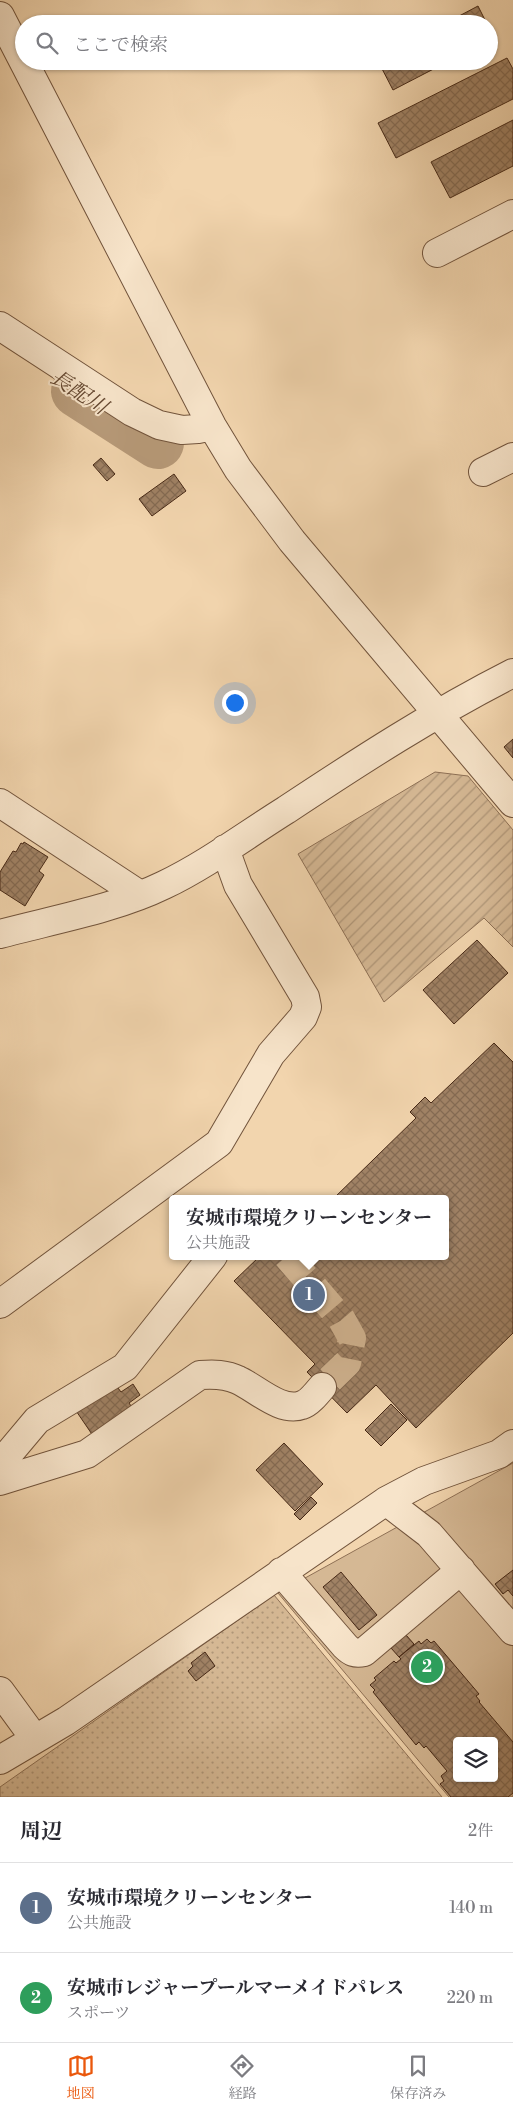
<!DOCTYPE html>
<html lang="ja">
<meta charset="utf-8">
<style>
body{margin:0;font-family:"Libre Bodoni","Noto Serif JP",serif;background:#f7f7f7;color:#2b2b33}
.controls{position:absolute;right:15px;bottom:15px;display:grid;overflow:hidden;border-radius:5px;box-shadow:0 1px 4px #0004}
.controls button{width:45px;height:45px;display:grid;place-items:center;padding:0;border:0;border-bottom:1px solid #e1e1e2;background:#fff;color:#2b2b33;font:25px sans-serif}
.you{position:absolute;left:234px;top:702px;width:18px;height:18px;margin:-12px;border:4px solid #fff;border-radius:50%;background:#1a73e8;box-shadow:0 0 0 8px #1a73e833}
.badge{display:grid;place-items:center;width:32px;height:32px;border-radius:50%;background:#ea580c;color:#fff;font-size:16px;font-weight:700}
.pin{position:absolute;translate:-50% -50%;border:2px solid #fff;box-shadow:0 1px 5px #0006}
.popup{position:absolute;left:169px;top:1195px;width:280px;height:65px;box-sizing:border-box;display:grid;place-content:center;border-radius:5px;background:#fff;filter:drop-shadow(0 1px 4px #0005);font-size:16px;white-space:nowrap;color:#7c7c81}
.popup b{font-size:19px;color:#2b2b33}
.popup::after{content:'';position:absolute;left:50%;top:100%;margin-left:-10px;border:10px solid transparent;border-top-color:#fff}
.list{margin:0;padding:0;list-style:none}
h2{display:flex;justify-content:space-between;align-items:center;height:65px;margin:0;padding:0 20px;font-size:21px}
h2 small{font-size:16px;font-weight:400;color:#7c7c81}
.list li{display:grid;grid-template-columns:32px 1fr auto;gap:15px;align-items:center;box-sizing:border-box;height:90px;padding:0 20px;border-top:1px solid #e1e1e2}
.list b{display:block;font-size:19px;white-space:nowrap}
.list p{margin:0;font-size:16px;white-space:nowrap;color:#7c7c81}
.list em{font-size:16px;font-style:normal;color:#7c7c81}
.icon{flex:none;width:28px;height:28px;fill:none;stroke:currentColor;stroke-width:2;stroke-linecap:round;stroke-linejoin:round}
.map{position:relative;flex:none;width:513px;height:1797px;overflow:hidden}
.search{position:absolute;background:#fff;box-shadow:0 1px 4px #0004;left:15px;right:15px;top:15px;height:55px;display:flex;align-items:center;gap:12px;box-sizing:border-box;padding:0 18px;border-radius:28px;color:#7c7c81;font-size:19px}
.sheet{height:245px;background:#fff}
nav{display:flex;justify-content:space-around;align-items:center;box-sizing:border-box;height:70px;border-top:1px solid #e1e1e2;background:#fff;font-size:14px;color:#7c7c81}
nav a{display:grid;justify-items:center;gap:2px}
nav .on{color:#ea580c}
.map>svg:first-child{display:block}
.park{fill:url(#park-dots);stroke:#8e7055}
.garden{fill:url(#garden-furrows);stroke:#8e7055}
.pitch{fill:#d5b894;stroke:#8e7055;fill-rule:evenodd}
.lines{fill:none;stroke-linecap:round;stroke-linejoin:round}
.river{stroke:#b89b7a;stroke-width:52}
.building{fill:url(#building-cross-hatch);stroke:#472916;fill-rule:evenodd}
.minor-tunnel{stroke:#d0b390;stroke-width:28;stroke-dasharray:28 14;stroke-linecap:butt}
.minor-casing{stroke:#72543c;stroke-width:30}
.minor{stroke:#f7e4ca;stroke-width:28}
.labels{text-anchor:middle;stroke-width:4;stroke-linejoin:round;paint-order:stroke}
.water-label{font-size:21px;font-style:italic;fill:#63462f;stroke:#f7e4ca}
</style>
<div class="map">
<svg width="513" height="1797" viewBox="0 0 513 1797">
<defs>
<pattern id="park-dots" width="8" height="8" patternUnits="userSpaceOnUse" patternTransform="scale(1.25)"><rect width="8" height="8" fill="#d5b894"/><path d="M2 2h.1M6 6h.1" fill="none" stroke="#af9678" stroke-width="1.8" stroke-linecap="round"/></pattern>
<pattern id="garden-furrows" width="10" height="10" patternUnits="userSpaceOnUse" patternTransform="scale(1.25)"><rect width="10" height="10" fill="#d5b894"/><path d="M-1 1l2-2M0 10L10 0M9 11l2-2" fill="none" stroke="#af9678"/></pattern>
<pattern id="building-cross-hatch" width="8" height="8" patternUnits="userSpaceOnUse" patternTransform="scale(1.25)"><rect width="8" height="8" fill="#a08265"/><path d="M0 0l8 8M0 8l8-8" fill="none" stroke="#846a52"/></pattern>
</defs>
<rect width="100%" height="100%" fill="#f2d5ae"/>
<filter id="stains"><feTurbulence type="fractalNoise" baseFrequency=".004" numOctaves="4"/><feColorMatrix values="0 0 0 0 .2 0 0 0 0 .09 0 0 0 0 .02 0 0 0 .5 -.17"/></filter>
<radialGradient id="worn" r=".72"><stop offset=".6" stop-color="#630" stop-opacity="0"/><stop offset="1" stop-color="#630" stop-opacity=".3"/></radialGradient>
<!-- park -->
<path class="park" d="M 274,1595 L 442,1797 L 0,1797 L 0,1787 Z"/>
<!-- garden -->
<path class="garden" d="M 435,772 L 468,776 L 513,830 L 513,947 L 484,918 L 384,1002 L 298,854 Z"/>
<!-- pitch -->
<path class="pitch" d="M 513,1463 L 513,1797 L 449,1797 L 278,1593 ZM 457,1741 L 494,1741 L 494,1778 L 457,1778 Z"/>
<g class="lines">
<!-- river -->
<path class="river" d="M 77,391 L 158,443"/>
</g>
<!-- building -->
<path class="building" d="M 478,6 L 487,24 L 444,24 Z
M 507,58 L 513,69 L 513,99 L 396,158 L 378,123 Z
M 378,61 L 449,61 L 393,90 Z
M 513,120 L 513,166 L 450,198 L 431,162 Z
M 101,458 L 115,474 L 107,481 L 93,465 Z
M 174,474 L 186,491 L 152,516 L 139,499 Z
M 513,739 L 513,758 L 504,747 Z
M 24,842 L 48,857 L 39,871 L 44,875 L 25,906 L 0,890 L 0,872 L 13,851 L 16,852 L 21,843 L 23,844 Z
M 477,940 L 508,973 L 454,1024 L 423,990 Z
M 494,1043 L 513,1062 L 513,1333 L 416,1428 L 376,1385 L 347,1413 L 307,1372 L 315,1364 L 234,1281 L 260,1256 L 445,1256 L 445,1199 L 333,1199 L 416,1118 L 410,1112 L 425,1097 L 431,1103 Z
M 107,1373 L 121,1392 L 133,1384 L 140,1395 L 129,1403 L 142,1422 L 102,1449 L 68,1399 Z
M 391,1404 L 407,1420 L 381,1446 L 365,1430 Z
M 284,1443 L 323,1484 L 295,1511 L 256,1470 Z
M 311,1497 L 317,1503 L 300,1520 L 294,1514 Z
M 513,1570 L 513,1596 L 508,1590 L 503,1594 L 495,1584 Z
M 341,1572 L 377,1615 L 359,1630 L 323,1587 Z
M 406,1635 L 414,1644 L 399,1657 L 391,1648 Z
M 427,1639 L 431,1643 L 434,1641 L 479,1694 L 476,1696 L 480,1701 L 479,1702 L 513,1742 L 513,1793 L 508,1797 L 451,1797 L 440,1784 L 444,1781 L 441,1776 L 447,1771 L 426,1746 L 424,1748 L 419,1742 L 416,1745 L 373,1692 L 375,1690 L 370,1685 L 376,1680 L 374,1678 L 394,1661 L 396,1663 L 401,1659 L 399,1657 L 419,1641 L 421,1644 ZM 457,1741 L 494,1741 L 494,1778 L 457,1778 Z
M 205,1652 L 215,1666 L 196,1681 L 188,1671 L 193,1666 L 191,1663 Z"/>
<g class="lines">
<!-- minor-tunnel -->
<path class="minor-tunnel" d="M 287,1256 L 342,1320 L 352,1338 L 347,1363 L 322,1387"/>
<defs>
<path id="minor" d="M 0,16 L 212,426 L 238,469 L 292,541 L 513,803
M 437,253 L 513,214
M 0,326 L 132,412 L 159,425 L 182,430 L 198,429 L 212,426
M 483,472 L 513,457
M 0,803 L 140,895
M 0,934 C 52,920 115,909 164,885 C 206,865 246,835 286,810 C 360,761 434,713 513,673
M 0,1304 L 219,1143 L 271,1054 L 303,1017 L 307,1007 L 305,997 L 238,885 L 225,849
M 0,1464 L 37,1420 L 125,1367 L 213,1256
M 0,1481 L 87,1454 L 200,1375 C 214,1374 226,1374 238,1380 C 256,1388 281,1413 302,1405 C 309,1403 317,1393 322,1387
M 386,1501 L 429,1534 L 513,1631
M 281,1572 L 345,1646 C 351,1652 355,1654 364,1652 L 461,1570
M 0,1691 L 35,1739
M 0,1760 L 66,1721 L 386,1501 L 424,1481 L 499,1454 L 513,1444"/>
</defs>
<!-- minor casing -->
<use href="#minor" class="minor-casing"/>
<!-- minor -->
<use href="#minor" class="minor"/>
</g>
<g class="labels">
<!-- water labels -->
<g class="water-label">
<text transform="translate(79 392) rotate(33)" y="7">長配川</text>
</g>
</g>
<rect width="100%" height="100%" filter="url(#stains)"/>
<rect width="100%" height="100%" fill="url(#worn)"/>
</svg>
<div class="controls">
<button><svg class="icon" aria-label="layers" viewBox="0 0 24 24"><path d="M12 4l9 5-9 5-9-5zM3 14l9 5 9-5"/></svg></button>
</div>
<div class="you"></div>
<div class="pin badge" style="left:309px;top:1295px;background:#5c6f8a">1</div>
<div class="popup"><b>安城市環境クリーンセンター</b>公共施設</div>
<div class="pin badge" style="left:427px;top:1667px;background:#2e9e5b">2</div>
<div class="search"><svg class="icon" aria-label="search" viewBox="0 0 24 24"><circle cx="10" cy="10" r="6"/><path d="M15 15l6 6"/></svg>ここで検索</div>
</div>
<section class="sheet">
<h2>周辺<small>2件</small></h2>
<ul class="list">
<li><span class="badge" style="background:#5c6f8a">1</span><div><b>安城市環境クリーンセンター</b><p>公共施設</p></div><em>140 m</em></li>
<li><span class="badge" style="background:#2e9e5b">2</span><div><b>安城市レジャープールマーメイドパレス</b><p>スポーツ</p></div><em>220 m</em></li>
</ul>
</section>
<nav>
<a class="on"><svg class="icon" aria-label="map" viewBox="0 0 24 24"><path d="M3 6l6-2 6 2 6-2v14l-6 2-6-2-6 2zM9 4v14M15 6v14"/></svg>地図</a>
<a><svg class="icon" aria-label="directions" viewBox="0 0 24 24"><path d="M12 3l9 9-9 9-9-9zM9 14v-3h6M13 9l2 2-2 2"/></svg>経路</a>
<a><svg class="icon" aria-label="saved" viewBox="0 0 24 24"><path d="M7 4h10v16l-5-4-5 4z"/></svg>保存済み</a>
</nav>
